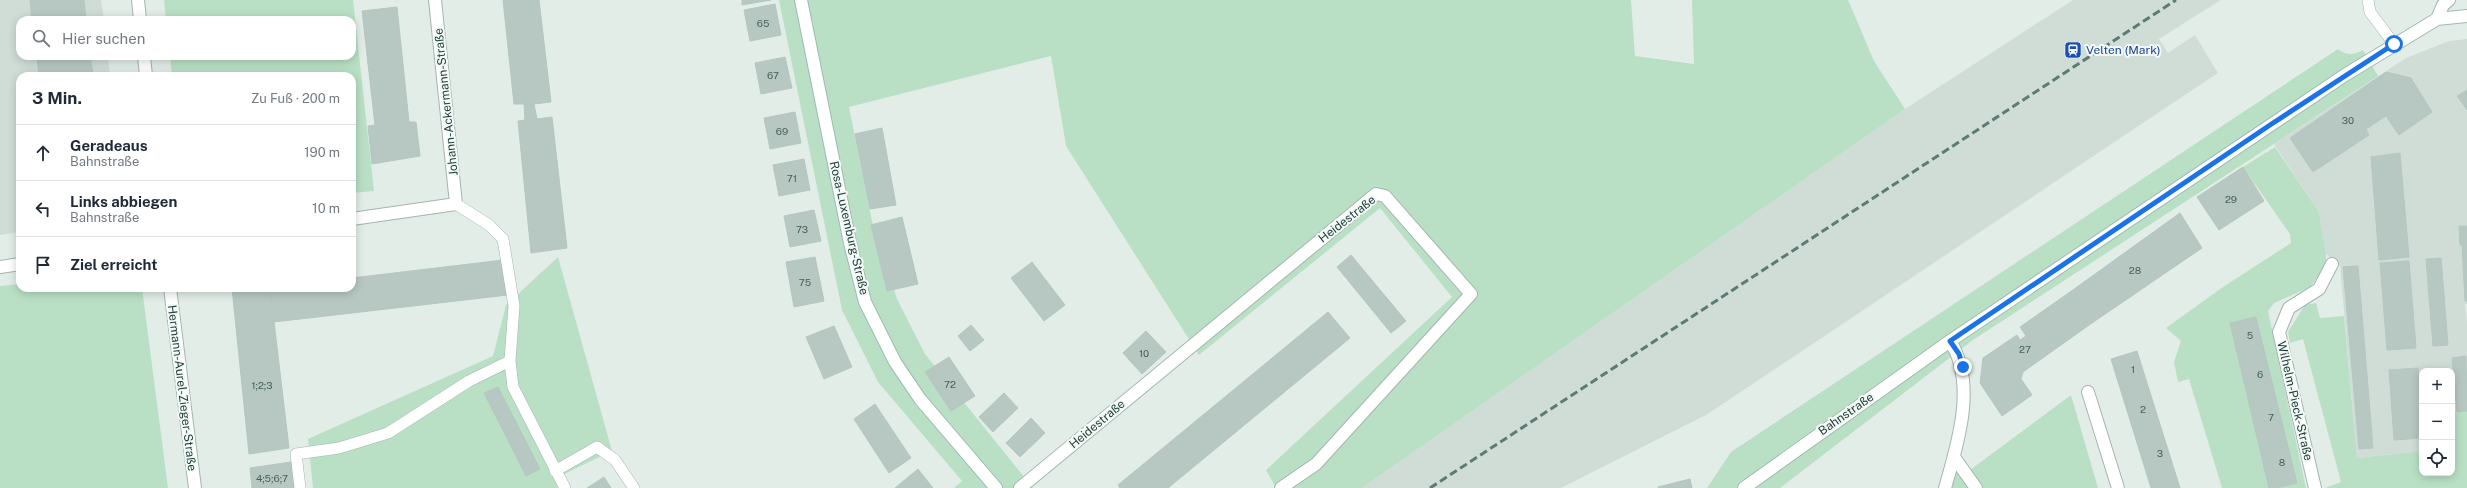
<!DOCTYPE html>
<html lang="de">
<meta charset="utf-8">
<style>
body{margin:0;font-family:"Public Sans",sans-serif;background:#f6f6f7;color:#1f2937}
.controls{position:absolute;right:12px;bottom:12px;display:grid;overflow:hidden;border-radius:8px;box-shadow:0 2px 10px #0003}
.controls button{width:36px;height:36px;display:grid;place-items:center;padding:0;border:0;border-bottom:1px solid #e0e1e3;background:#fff;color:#1f2937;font:20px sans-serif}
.stop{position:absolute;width:12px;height:12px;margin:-9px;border:3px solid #1a73e8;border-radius:50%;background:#fff}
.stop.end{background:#1a73e8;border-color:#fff;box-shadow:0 1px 4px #0008}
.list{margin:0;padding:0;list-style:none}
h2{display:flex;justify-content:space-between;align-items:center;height:52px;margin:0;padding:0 16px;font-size:17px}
h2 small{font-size:13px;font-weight:400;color:#747a83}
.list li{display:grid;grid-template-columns:26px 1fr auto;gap:12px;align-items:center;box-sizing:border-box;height:56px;padding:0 16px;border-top:1px solid #e0e1e3}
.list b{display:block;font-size:15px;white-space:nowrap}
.list p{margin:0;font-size:13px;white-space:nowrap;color:#747a83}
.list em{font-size:13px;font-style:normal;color:#747a83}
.icon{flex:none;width:22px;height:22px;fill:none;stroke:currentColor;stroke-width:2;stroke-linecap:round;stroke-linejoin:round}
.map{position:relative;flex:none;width:2467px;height:488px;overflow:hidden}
.search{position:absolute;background:#fff;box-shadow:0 2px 10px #0003;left:16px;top:16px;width:340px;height:44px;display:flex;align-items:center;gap:10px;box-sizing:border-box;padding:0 14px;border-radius:12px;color:#747a83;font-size:15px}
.panel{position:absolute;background:#fff;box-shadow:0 2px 10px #0003;left:16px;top:72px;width:340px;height:220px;border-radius:12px}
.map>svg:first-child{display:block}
.built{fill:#d0ddd7}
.green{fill:#b9e0c5}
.building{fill:#b7c8c2;stroke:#b4c7c0}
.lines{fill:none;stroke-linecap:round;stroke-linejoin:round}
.lane-casing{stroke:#a4b5b0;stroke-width:12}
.street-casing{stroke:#a4b5b0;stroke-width:14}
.secondary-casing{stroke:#9fbab1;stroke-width:14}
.lane{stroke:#fff;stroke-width:11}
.street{stroke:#fff;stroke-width:12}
.secondary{stroke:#fff;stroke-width:12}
.rail{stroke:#5b7b74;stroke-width:3;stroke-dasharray:8 4;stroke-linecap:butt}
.route{stroke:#1a73e8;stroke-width:5}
.labels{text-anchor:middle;stroke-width:4;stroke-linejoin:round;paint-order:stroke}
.number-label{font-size:10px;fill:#46615a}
.transit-label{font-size:12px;fill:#164399;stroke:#f3f9f6;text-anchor:start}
.street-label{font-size:12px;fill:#203f38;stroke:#f3f9f6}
</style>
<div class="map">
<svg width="2467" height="488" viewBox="0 0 2467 488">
<rect width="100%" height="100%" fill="#e2ede8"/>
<!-- built -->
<path class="built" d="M 0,0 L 101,0 L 104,20 L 20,20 L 20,56 L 108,56 L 110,76 L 20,76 L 20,232 L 0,235 Z
M 2073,0 L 2221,0 L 2159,39 L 2168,53 L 2195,35 L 2218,73 L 1706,415 L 1561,488 L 1362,488 L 1905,109 Z
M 2467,39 L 2467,304 L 2465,304 L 2467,322 L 2467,447 L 2452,448 L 2452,371 L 2422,371 L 2422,451 L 2357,458 L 2340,266 L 2326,254 L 2319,212 L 2274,144 L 2406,58 L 2449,41 Z"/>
<!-- green -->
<path class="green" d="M 164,0 L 353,0 L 374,191 L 352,193 L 352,76 L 172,76 L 170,56 L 352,56 L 352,20 L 166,20 Z
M 779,0 L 1631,0 L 1635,56 L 1694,64 L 1692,0 L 1848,0 L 1874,61 L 1905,109 L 1362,488 L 1276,488 L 1266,470 L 1452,297 L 1380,208 L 1199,355 L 1066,146 L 1051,56 L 849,107 L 872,221 L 897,299 L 925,354 L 1033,488 L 954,488 L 962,481 L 878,382 L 842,310 Z
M 2338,49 C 2347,56 2353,55 2363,50 L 2378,76 L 1973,340 L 1780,488 L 1707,488 L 1731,452 Z
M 2275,147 L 2319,212 L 2326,254 L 2326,263 L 2320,274 L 2310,287 L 2274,303 L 2268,311 L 2306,488 L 2222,488 L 2189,379 L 2178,382 L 2174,362 L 2181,341 L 2166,328 L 2223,287 L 2291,243 L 2290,234 L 2243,167 Z
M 558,257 L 612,451 L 554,479 L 558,488 L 313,488 L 308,439 L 493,356 L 506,305 Z
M 20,284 L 20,288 L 142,288 L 168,488 L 0,488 L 0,286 Z
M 2316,303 L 2320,318 L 2344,316 L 2357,458 L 2422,451 L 2422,473 L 2452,473 L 2452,414 L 2467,411 L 2467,488 L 2325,488 L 2341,482 L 2303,339 L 2290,343 L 2288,332 L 2305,305 Z
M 2071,395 L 2098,488 L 1945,488 L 1954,457 L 1966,473 Z"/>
<!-- building -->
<path class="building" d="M 30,0 L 84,0 L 86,20 L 32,20 Z
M 503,0 L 539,0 L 551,102 L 534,104 L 537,119 L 552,117 L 567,248 L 531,253 L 518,121 L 525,120 L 524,104 L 514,104 Z
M 742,0 L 771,0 L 742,5 Z
M 775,4 L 781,35 L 750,41 L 744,10 Z
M 397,7 L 409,122 L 416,122 L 420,156 L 372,164 L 368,126 L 375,125 L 362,11 Z
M 37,56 L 90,56 L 93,75 L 39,76 Z
M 785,57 L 792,88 L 761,94 L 755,63 Z
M 2386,72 L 2411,78 L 2432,112 L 2399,135 L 2386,116 L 2366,129 L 2369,135 L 2313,172 L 2290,138 Z
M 2467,90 L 2467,110 L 2457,96 Z
M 795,112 L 801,143 L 770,149 L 764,118 Z
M 882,128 L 896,205 L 870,209 L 855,134 Z
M 2400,153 L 2409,257 L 2379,260 L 2371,157 Z
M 804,159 L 810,190 L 779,196 L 773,165 Z
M 2243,167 L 2264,201 L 2219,230 L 2197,197 Z
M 814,210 L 821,241 L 790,247 L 784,216 Z
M 2180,213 L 2202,248 L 2092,323 L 2070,292 Z
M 902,217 L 918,284 L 887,291 L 871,225 Z
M 2459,226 L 2467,226 L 2467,301 L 2465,301 L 2462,245 L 2460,245 Z
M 1351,255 L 1406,321 L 1391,333 L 1337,267 Z
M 815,257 L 824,301 L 794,307 L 786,262 Z
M 2441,258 L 2448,345 L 2433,346 L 2426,259 Z
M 503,260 L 508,295 L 274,322 L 270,288 L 352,288 L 352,278 Z
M 2409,261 L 2416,348 L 2387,350 L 2380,263 Z
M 1032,262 L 1065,305 L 1044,321 L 1011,278 Z
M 2358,266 L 2373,448 L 2359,449 L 2343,267 Z
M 232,288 L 270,288 L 289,448 L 249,454 Z
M 2070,292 L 2092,323 L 2023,372 L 2021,379 L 2032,395 L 2002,416 L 1980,383 L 1983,358 L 2017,335 L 2020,340 L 2026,336 L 2020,327 Z
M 1328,312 L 1350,338 L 1168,488 L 1120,488 L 1118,485 Z
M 2256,317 L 2297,483 L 2277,488 L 2269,488 L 2230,323 Z
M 971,325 L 984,340 L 970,351 L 958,336 Z
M 834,326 L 852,367 L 824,379 L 806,337 Z
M 1146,331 L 1166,352 L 1142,374 L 1123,353 Z
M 2137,351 L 2180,488 L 2151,488 L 2111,359 Z
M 2466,356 L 2467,411 L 2457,412 L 2452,358 Z
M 949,357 L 975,396 L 951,411 L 925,372 Z
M 2418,368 L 2422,438 L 2394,440 L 2389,370 Z
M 498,387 L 540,469 L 526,476 L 484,393 Z
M 1004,393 L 1018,408 L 993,432 L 979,417 Z
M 875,404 L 911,458 L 889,473 L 854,419 Z
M 1031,418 L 1045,433 L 1020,457 L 1006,443 Z
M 291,462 L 294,488 L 252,488 L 250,468 Z
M 918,469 L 933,488 L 895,488 Z
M 604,477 L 611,488 L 587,488 Z
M 1690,479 L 1692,488 L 1658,488 L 1658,487 Z"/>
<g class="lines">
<defs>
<path id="lane" d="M 2368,0 L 2370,12 L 2394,44
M 510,361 L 513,387 L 565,488
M 555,471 L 597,447 L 615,460 L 634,488
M 300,488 L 296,454 L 339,448 L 388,433 L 469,381 L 510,361 L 514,306 L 503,239 L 489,225 L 456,204"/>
<path id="street" d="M 138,0 L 140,20
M 144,56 L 146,76
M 352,219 L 456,204 L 435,0
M 0,267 L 20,264
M 170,288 L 195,488
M 2088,392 L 2118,488
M 1954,457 L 1976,488
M 1020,488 L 1376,194 L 1385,196 L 1471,294 L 1316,464 L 1281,488
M 1945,488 C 1958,443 1977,383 1950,341
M 2315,488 L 2279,332 L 2289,308 L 2319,289 L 2332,264"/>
<path id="secondary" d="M 801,0 L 850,243 L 865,302 L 895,362 L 920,399 L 996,488
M 2437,19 L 2443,5 L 2449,0
M 1744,488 L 1950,341 L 2345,75 L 2437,19 L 2467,16"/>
</defs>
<!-- lane casing -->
<use href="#lane" class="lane-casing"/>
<!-- street casing -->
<use href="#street" class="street-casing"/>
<!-- secondary casing -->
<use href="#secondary" class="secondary-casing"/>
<!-- lane -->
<use href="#lane" class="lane"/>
<!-- street -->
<use href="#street" class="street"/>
<!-- secondary -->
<use href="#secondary" class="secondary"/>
<!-- rail -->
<path class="rail" d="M 1430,488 L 2176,0"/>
</g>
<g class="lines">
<!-- route -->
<path class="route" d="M 1963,367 L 1959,354 L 1950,341 L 2270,125 L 2394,44"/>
</g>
<!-- icons -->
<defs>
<symbol id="station-square" viewBox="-11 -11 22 22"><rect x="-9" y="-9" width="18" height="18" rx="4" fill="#1a4fb4" stroke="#f3f9f6"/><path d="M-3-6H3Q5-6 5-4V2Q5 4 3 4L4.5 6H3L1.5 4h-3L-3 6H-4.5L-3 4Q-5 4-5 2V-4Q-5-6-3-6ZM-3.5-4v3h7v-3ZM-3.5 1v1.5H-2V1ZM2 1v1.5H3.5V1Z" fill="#fff"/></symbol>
</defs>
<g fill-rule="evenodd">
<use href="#station-square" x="2063" y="40" width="20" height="20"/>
</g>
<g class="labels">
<!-- number labels -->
<g class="number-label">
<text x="763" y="27">65</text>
<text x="773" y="79">67</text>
<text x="2348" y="124">30</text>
<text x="782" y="135">69</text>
<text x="792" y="182">71</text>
<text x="2231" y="203">29</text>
<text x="802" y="233">73</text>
<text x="2135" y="274">28</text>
<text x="805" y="286">75</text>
<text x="2250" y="339">5</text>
<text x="2025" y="353">27</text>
<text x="1144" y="357">10</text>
<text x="2133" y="373">1</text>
<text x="2260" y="378">6</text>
<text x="950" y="388">72</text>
<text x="262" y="389">1;2;3</text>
<text x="2143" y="413">2</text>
<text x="2271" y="421">7</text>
<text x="2160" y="457">3</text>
<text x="2282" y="466">8</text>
<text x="272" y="482">4;5;6;7</text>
</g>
<!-- transit labels -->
<g class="transit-label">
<text x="2086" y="54">Velten (Mark)</text>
</g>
<!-- street labels -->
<g class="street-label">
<text transform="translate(446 102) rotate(-96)" y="4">Johann-Ackermann-Straße</text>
<text transform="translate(1347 219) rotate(-38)" y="4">Heidestraße</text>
<text transform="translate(849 228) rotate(77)" y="4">Rosa-Luxemburg-Straße</text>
<text transform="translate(182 388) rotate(83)" y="4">Hermann-Aurel-Zieger-Straße</text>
<text transform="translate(2295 401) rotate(77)" y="4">Wilhelm-Pieck-Straße</text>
<text transform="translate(1846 414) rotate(-35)" y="4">Bahnstraße</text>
<text transform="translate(1097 424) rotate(-40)" y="4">Heidestraße</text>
</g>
</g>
</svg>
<div class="controls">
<button>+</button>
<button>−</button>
<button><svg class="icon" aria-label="locate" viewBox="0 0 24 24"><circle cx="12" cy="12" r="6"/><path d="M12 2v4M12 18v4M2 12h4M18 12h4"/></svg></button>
</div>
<div class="stop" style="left:2394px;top:44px"></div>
<div class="stop end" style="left:1963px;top:367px"></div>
<div class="search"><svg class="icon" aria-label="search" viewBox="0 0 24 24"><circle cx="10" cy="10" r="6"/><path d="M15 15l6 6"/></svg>Hier suchen</div>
<section class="panel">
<h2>3 Min.<small>Zu Fuß · 200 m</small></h2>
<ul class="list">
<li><svg class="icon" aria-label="ahead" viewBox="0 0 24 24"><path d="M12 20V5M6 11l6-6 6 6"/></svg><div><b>Geradeaus</b><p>Bahnstraße</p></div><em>190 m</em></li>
<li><svg class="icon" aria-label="left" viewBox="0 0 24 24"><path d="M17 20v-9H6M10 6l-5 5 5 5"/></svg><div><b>Links abbiegen</b><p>Bahnstraße</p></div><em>10 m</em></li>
<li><svg class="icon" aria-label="arrive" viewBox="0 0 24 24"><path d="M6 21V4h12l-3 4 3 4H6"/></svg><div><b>Ziel erreicht</b></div></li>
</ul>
</section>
</div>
